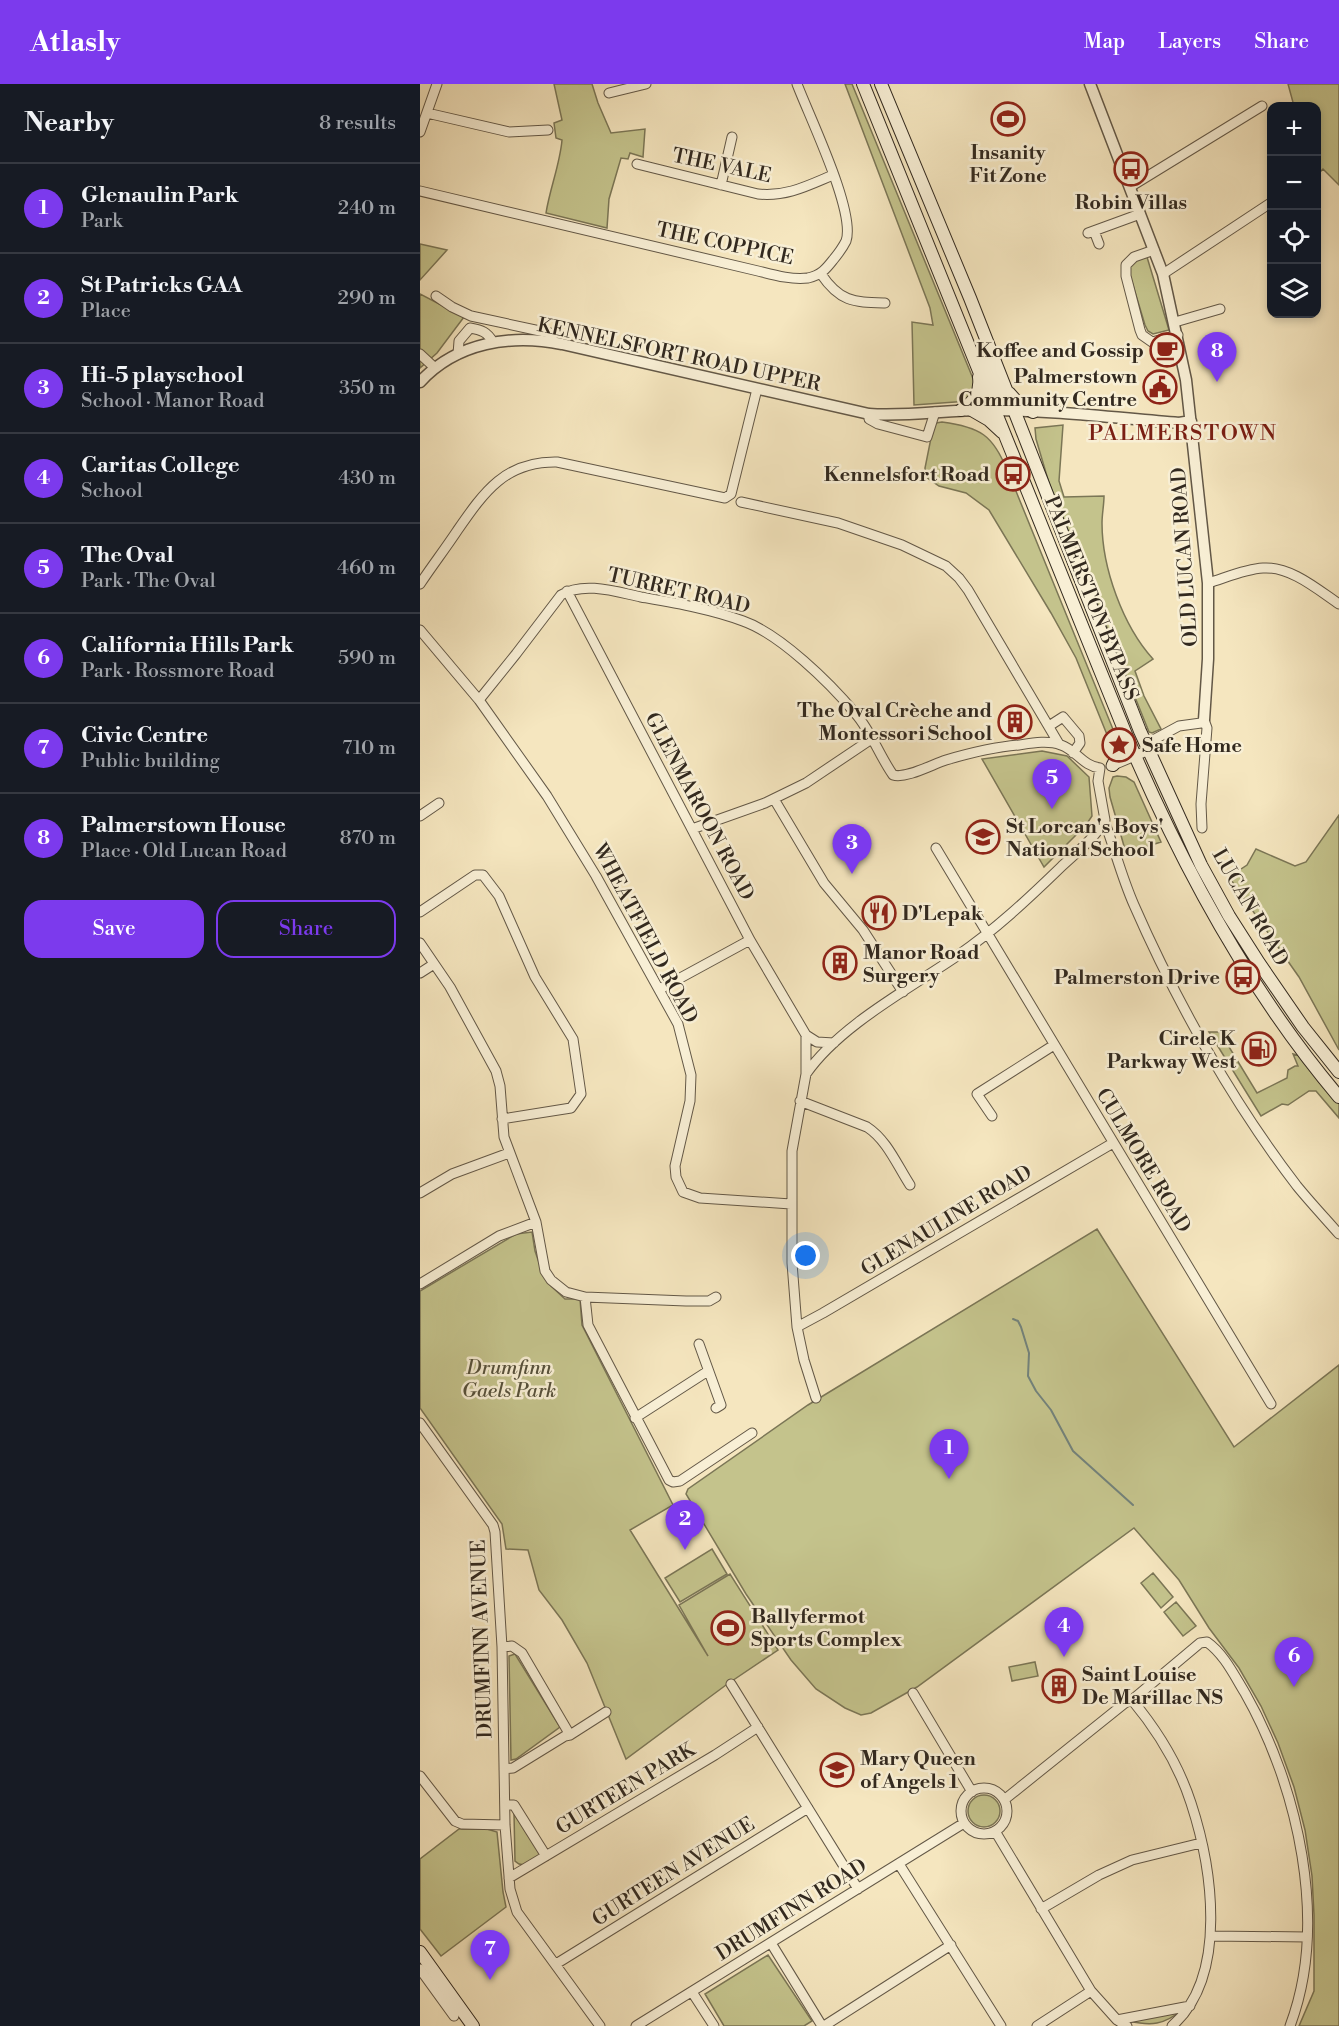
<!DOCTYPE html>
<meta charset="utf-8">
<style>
body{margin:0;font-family:"Libre Bodoni",serif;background:#242831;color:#f1f3f6}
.controls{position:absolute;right:18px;top:18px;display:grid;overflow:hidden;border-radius:12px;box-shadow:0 3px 9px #0003}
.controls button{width:54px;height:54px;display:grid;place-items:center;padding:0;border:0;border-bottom:2px solid #363941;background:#171b24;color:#f1f3f6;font:30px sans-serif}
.you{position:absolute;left:386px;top:1172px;width:21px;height:21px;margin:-15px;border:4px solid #fff;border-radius:50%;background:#1a73e8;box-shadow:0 0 0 9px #1a73e833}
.badge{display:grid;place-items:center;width:39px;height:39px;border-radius:50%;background:#7c3aed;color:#fff;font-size:20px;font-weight:700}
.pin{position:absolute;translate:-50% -50px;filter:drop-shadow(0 2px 3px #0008)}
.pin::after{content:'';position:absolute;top:32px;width:21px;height:18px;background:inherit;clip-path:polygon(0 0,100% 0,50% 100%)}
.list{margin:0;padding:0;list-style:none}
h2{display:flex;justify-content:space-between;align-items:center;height:78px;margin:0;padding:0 24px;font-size:26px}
h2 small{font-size:20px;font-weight:400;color:#9ea1a6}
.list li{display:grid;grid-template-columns:39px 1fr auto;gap:18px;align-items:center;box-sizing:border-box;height:90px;padding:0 24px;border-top:2px solid #363941}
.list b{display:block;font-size:22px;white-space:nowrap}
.list p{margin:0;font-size:20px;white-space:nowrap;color:#9ea1a6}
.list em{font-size:20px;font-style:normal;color:#9ea1a6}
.actions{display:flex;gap:12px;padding:18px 24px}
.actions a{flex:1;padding:14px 0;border:2px solid #7c3aed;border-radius:18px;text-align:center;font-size:21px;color:#7c3aed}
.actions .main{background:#7c3aed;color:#fff}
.icon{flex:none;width:33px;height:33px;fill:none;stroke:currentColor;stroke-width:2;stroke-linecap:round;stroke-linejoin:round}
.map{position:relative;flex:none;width:919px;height:1942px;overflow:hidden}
header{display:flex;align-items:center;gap:36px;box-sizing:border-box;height:84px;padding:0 30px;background:#7c3aed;color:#fff}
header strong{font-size:28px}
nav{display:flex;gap:33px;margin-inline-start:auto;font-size:21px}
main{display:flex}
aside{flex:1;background:#171b24}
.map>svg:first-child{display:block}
.green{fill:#c4c38c;stroke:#7b7656;stroke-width:1.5}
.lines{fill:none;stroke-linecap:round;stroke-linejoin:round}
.stream{stroke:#73827b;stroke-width:2}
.minor-casing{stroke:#635847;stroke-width:11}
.tertiary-casing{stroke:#635847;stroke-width:13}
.secondary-casing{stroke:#32291f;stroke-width:14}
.minor{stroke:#f8efd5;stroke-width:9}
.tertiary{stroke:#f8efd5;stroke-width:10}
.secondary{stroke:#f8efd5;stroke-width:12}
.labels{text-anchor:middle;stroke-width:5;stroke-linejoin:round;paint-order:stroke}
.poi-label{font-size:20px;font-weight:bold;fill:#32291f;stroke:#f8efd5;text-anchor:start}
.street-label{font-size:20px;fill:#32291f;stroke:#f8efd5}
.park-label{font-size:20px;font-style:italic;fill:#56503a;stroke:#f8efd5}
.quarter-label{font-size:22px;letter-spacing:1.5px;fill:#7a1f14;stroke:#f8efd5}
</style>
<header>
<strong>Atlasly</strong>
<nav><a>Map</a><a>Layers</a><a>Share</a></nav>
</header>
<main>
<aside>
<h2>Nearby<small>8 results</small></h2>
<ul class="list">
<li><span class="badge">1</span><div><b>Glenaulin Park</b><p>Park</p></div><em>240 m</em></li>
<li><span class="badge">2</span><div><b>St Patricks GAA</b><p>Place</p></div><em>290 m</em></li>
<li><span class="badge">3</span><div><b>Hi-5 playschool</b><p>School · Manor Road</p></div><em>350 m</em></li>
<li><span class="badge">4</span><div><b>Caritas College</b><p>School</p></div><em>430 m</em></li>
<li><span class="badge">5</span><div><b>The Oval</b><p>Park · The Oval</p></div><em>460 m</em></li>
<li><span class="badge">6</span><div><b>California Hills Park</b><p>Park · Rossmore Road</p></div><em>590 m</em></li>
<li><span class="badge">7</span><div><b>Civic Centre</b><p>Public building</p></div><em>710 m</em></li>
<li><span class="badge">8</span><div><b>Palmerstown House</b><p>Place · Old Lucan Road</p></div><em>870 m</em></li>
</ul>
<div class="actions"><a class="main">Save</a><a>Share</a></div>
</aside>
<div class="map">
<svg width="919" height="1942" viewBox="0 0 919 1942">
<rect width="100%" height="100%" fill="#f5e6bf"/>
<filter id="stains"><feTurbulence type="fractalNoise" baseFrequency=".00333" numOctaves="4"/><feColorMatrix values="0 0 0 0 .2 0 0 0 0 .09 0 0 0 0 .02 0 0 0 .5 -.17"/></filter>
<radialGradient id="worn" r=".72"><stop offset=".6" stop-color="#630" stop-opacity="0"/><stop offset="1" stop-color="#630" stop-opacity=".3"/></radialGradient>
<!-- green -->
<path class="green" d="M 134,0 L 172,0 L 178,19 L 191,49 L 225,45 L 223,73 L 210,69 L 208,75 L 201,74 L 189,115 L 187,144 L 126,129 C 130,104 140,80 142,56 L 136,54 L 134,39 L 142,36 Z
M 425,0 L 432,0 L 554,297 L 555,308 L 549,317 L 494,321 L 492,238 L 513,241 L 510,224 Z
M 868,0 L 919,0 L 919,101 L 903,85 L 897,91 L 896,22 L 874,22 Z
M 0,160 L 27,166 L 0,196 Z
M 727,173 L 749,246 L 733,250 L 728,247 L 725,241 L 709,188 C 710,179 719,174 727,173 Z
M 0,210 L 44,233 L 17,269 L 0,284 Z
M 522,338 C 560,343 573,351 587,386 L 585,386 L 589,390 L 699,660 L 692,663 L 656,574 L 631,529 L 569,426 L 546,409 L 519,402 L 506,393 L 505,384 L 513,344 L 516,339 Z
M 643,341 L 639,397 L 644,413 L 684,412 C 684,421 682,430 682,439 C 682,484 703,542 733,575 L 715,587 L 724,612 L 741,645 L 732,649 L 729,648 L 629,399 L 616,355 L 615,344 Z
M 622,667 L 647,672 L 669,693 L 672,732 L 666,741 L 624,783 L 562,675 Z
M 697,692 L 706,693 L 714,698 L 741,758 L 706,769 L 690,713 L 689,704 L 693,693 Z
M 919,731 L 919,966 L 879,893 L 809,793 L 827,781 L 836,765 L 875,782 L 886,778 Z
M 789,948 L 800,948 L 837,1009 L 867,994 L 868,986 L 875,982 L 878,982 L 873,970 L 884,973 L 919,1019 L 919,1034 L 896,1007 L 889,1007 L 868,1021 L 862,1020 L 841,1032 Z
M 677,1145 L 814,1363 L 919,1281 L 919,1942 L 879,1942 L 894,1907 L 894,1831 L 892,1792 L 885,1746 L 874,1703 L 858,1659 L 841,1622 L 819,1584 L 789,1544 L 759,1496 L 714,1444 L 497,1603 L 451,1629 L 441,1631 L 425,1624 L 396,1605 L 371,1576 L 326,1510 L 266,1410 L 268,1405 L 388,1321 Z
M 112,1148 L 115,1167 L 123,1190 L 131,1202 L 145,1215 L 160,1215 L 162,1241 L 253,1421 L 210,1446 L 288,1572 L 259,1521 L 310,1490 L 358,1566 L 306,1601 L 206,1675 L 167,1579 L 142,1536 L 119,1506 L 108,1466 L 86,1465 L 82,1440 L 0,1324 L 0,1207 L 96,1150 Z
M 292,1465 L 307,1490 L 260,1518 L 245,1494 Z
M 733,1489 L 753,1513 L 741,1524 L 721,1499 Z
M 756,1518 L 776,1542 L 763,1552 L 744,1528 Z
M 95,1570 L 140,1643 L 96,1675 L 91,1676 L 89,1572 Z
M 615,1578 L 618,1592 L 592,1597 L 589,1583 Z
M548 1727a16 16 0 1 1 32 0a16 16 0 1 1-32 0Z
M 94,1729 L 121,1771 L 105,1781 L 99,1780 L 95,1777 Z
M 39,1745 L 67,1745 L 77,1748 L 83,1808 L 86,1823 L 21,1872 L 0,1845 L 0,1775 Z
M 348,1871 L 392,1937 L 384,1942 L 304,1942 L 285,1910 Z
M 762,1926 C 744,1941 731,1942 709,1937 Z"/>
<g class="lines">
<!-- stream -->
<path class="stream" d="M 593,1235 L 598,1237 L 601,1243 L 609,1269 L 608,1292 L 616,1307 L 631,1326 L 653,1367 L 713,1421"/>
<defs>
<path id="minor" d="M 189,9 L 226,0
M 7,29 L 89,48 L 128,46
M 0,48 L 17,0
M 217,80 L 338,110 C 366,113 387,102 413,91
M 301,101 L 312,53
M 710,103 L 842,22
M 0,107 L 338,187 C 354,191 371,196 388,194 C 401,191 406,185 413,176 C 418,170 423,163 426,157 C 436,128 389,32 377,0
M 674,147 L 679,160
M 668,149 L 720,130
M 734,166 L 714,173 L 706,181 L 706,192 L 720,246 L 722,251 L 732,258 L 758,251
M 401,190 C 420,218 433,218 465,219
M 743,190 L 852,118
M 16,212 L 32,223 L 51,232 L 134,250
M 755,238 L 800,225
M 0,270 L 15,284
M 38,270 L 39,257 L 50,244 C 62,246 67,248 73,258
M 449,330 L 449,335 L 458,340 L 507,353 L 515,328
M 321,418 L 418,439 L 482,461 L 526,482 L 539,494 L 548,506 L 639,660
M 788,499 C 805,494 825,485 843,484 C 870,482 897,505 919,520
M 0,500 C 12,482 25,465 37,447 C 64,408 85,377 137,378 L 305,414 L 311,410 L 337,305
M 147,507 L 330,856 L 386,951 L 386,990 L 372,1067 L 372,1179 L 377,1243 L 384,1276 L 396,1314
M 0,546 L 59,616 L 127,712 L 176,792 L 258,940 L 271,991 L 270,1017 L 255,1082 L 256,1093 L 263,1108 L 280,1114 L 371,1120
M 59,616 L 96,570 L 141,511 C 164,497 197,508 221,513 C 255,519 291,525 323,537 C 360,550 410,599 435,629 C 451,647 459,671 473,691 C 486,695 513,680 526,676 C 550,669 574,663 599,661 C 612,659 628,656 641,661 C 656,666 663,682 680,684 L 678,697 L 685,736 C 676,753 656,769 641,783 C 608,815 575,846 537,872 C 489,905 419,942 386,990
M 629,642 L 643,633 L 659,652 L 660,659 L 653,669
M 691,682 L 729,666 L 735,655 L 759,642 L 781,639 L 784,636 L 787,644 L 781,720 L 782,744
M 354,715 L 404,799 L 443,846 L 483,908
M 0,732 L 19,719
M 685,739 C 695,766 702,794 714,821 C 756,917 813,1019 877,1102 C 890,1118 905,1134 919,1150
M 272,745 L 345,719 L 386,699 L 453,654
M 516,764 L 851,1320
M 0,828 L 55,791 L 63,791 L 79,812 L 115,893 L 153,955 L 161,1010 L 151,1024 L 82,1035
M 0,859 L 30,903 L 76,987 L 80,1002 L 84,1053 L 116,1138 L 125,1187 L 131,1196 L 146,1208 L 165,1213 L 266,1217 L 289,1217 L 296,1213
M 0,889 L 14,880
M 240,905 L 330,856
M 386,951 L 397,958 L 414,959
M 380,1017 L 447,1043 C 467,1056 477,1081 490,1101
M 572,1032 L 557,1010 L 634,961
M 0,1109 L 32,1090 L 89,1069
M 0,1200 L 79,1152 L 116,1138
M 165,1213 L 168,1241 L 249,1396 L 253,1398 L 260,1397 L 332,1349
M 377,1243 L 403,1229 L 693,1059
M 279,1260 L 301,1321 L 296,1324
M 215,1334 L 288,1287
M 0,1339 L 73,1441 L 75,1448 L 82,1563 L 85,1741 L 90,1805 L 97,1828 L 180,1942
M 82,1563 L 92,1562 L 102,1569 L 150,1651 L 145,1652 L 93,1684 L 84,1685
M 311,1600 L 438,1805
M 493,1609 L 552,1708
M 712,1616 C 737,1646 759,1682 771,1719 C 792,1783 809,1892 752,1942
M 150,1651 L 186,1628
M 0,1692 L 35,1737 L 42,1740 L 85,1741
M541 1727a23 23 0 1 1 46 0a23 23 0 1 1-46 0Z
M 584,1716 L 705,1619 L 712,1616 L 780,1559 L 787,1558 C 804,1570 814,1591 825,1609 C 878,1702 909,1839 870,1942
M 85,1721 L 94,1721 L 126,1772
M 575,1747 L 671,1907 L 697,1936 L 707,1942
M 479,1780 L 581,1942
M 89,1794 L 295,1671 L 338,1643
M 621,1825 L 679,1791 L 712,1776 L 781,1759
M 791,1852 L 887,1853
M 351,1859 L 402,1942
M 136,1880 L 388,1724
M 0,1885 L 34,1932
M 272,1908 L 294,1942
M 697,1936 L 770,1922
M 216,1942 L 544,1739
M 404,1942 L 531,1861
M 617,1942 L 671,1907"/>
<path id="tertiary" d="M 670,0 L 743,190 L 766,296 L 788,499 L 788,575 L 784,636
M 0,298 C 37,258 91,250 142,260 L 449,330 C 490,333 531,325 572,326 C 634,326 697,334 759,339 L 771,337"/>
<path id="secondary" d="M 443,0 L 707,653 C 760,778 831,909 919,1013
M 461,0 L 550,214 L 720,647 L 781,781 L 809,832 L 839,879 L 883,943 L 919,988
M 566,273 L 577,314
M 589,309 L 597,318 L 613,328
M 550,325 L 569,336 L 582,348
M 541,326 C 554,318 561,309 559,293
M 693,681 L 707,653
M 0,1868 L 53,1942"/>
</defs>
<!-- minor casing -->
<use href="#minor" class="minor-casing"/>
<!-- tertiary casing -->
<use href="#tertiary" class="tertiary-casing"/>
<!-- secondary casing -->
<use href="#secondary" class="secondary-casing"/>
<!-- minor -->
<use href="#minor" class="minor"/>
<!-- tertiary -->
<use href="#tertiary" class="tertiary"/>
<!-- secondary -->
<use href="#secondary" class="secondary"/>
</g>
<!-- icons -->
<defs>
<symbol id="stadium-ring" viewBox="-11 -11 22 22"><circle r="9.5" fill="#f8efd5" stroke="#8f2418" stroke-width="1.5"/><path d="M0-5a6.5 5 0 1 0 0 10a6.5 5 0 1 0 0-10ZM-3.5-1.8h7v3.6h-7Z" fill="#8f2418"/></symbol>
<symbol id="bus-ring" viewBox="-11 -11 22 22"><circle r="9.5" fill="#f8efd5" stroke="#8f2418" stroke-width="1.5"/><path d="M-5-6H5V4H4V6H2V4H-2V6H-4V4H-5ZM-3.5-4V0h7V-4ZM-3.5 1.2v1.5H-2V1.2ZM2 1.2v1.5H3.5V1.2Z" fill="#8f2418"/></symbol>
<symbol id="cafe-ring" viewBox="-11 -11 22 22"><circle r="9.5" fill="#f8efd5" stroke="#8f2418" stroke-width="1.5"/><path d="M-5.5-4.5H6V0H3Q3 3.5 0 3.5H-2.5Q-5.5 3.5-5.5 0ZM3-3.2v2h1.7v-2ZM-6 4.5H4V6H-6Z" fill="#8f2418"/></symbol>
<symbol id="civic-ring" viewBox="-11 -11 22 22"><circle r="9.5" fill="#f8efd5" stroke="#8f2418" stroke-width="1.5"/><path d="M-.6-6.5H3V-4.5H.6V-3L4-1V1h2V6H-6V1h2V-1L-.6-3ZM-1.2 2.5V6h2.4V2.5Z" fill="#8f2418"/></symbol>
<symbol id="building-ring" viewBox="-11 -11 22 22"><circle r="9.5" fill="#f8efd5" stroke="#8f2418" stroke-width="1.5"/><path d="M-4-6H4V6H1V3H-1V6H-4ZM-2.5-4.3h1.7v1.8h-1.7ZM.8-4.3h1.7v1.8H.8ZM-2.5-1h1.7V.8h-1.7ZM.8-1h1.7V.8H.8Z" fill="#8f2418"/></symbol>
<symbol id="sight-ring" viewBox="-11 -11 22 22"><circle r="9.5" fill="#f8efd5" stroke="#8f2418" stroke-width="1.5"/><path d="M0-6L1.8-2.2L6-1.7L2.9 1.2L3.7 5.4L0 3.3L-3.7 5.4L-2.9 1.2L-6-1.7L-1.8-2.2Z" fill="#8f2418"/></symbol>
<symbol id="school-ring" viewBox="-11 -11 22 22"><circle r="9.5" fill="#f8efd5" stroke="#8f2418" stroke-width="1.5"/><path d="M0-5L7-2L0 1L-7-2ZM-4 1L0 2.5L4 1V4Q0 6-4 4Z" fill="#8f2418"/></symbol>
<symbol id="restaurant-ring" viewBox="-11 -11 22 22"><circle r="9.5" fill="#f8efd5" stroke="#8f2418" stroke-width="1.5"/><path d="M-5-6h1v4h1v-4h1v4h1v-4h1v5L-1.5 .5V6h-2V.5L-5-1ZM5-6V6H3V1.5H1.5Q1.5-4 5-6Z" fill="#8f2418"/></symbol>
<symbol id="fuel-ring" viewBox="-11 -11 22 22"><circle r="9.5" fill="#f8efd5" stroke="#8f2418" stroke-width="1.5"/><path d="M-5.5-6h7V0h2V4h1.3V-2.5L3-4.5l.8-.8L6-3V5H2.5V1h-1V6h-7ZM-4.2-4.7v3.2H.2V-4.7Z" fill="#8f2418"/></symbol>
</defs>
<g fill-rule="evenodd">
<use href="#stadium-ring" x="569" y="16" width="38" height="38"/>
<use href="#bus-ring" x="692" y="66" width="38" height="38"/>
<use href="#cafe-ring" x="728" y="247" width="38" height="38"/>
<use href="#civic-ring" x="721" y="284" width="38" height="38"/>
<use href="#bus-ring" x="574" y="371" width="38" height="38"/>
<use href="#building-ring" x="576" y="619" width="38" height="38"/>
<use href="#sight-ring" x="680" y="642" width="38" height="38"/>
<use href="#school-ring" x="544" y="734" width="38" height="38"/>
<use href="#restaurant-ring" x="440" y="810" width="38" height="38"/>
<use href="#building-ring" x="401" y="860" width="38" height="38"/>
<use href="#bus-ring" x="804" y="874" width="38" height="38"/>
<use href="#fuel-ring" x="820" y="946" width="38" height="38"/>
<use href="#stadium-ring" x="289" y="1525" width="38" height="38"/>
<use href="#building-ring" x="620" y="1583" width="38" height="38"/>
<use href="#school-ring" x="398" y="1667" width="38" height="38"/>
</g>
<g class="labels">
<!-- poi labels -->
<g class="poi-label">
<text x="588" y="75" text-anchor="middle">Insanity<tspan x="588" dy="23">Fit Zone</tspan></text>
<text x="711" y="125" text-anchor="middle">Robin Villas</text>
<text x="724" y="273" text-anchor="end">Koffee and Gossip</text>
<text x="717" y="299" text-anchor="end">Palmerstown<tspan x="717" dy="23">Community Centre</tspan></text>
<text x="570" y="397" text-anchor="end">Kennelsfort Road</text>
<text x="572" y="633" text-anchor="end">The Oval Crèche and<tspan x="572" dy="23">Montessori School</tspan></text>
<text x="722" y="668">Safe Home</text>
<text x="586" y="749">St Lorcan's Boys'<tspan x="586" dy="23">National School</tspan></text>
<text x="482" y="836">D'Lepak</text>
<text x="443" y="875">Manor Road<tspan x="443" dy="23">Surgery</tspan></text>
<text x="800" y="900" text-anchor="end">Palmerston Drive</text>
<text x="816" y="961" text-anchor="end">Circle K<tspan x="816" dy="23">Parkway West</tspan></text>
<text x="331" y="1539">Ballyfermot<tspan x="331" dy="23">Sports Complex</tspan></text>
<text x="662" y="1597">Saint Louise<tspan x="662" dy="23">De Marillac NS</tspan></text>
<text x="440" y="1681">Mary Queen<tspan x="440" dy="23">of Angels 1</tspan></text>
</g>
<!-- street labels -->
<g class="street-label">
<text transform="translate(302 81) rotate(12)" y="7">THE VALE</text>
<text transform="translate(305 159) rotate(12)" y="7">THE COPPICE</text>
<text transform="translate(259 270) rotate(12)" y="7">KENNELSFORT ROAD UPPER</text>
<text transform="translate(764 473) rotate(-94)" y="7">OLD LUCAN ROAD</text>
<text transform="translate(259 506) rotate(13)" y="7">TURRET ROAD</text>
<text transform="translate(672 514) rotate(68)" y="7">PALMERSTON BYPASS</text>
<text transform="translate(280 722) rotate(62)" y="7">GLENMAROON ROAD</text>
<text transform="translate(831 823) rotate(60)" y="7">LUCAN ROAD</text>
<text transform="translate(226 849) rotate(62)" y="7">WHEATFIELD ROAD</text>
<text transform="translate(724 1076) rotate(59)" y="7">CULMORE ROAD</text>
<text transform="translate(526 1136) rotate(-31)" y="7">GLENAULINE ROAD</text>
<text transform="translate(61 1555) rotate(-92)" y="7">DRUMFINN AVENUE</text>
<text transform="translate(205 1704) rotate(-31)" y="7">GURTEEN PARK</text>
<text transform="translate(253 1787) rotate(-32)" y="7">GURTEEN AVENUE</text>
<text transform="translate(371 1825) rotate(-32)" y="7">DRUMFINN ROAD</text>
</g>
<!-- park labels -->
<g class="park-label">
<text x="89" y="1290">Drumfinn<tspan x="89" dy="23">Gaels Park</tspan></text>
</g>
<!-- quarter labels -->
<g class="quarter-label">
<text x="763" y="356">PALMERSTOWN</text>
</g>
</g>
<rect width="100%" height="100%" filter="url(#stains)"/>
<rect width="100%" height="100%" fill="url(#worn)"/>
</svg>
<div class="controls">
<button>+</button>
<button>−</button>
<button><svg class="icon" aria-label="locate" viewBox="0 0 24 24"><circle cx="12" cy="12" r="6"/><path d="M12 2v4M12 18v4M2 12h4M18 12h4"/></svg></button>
<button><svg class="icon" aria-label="layers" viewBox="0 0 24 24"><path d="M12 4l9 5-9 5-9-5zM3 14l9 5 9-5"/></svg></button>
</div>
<div class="you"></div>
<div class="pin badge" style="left:529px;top:1395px">1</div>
<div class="pin badge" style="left:265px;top:1466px">2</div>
<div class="pin badge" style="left:432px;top:790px">3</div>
<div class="pin badge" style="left:644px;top:1573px">4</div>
<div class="pin badge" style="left:632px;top:725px">5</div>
<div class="pin badge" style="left:874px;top:1603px">6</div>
<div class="pin badge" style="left:70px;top:1896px">7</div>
<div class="pin badge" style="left:797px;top:298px">8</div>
</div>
</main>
